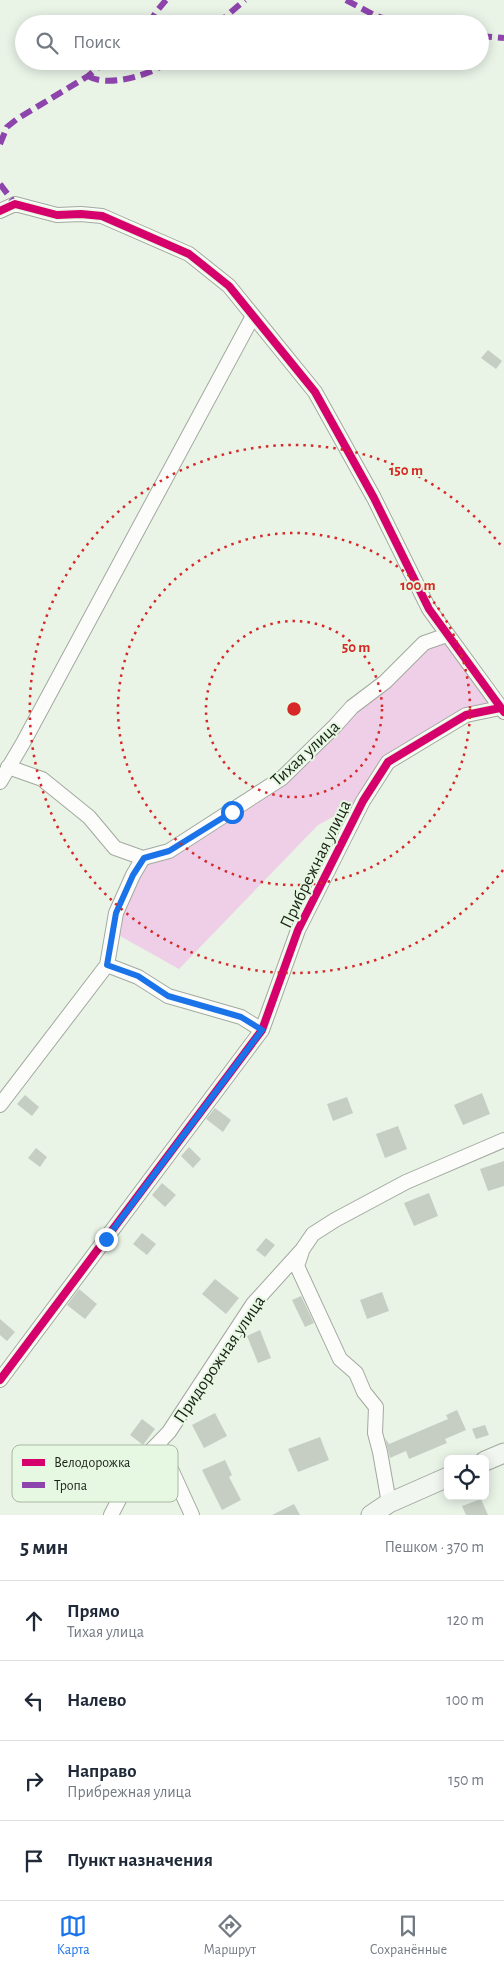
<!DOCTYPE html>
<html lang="ru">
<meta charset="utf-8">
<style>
body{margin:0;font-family:"Alegreya Sans",sans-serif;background:#f6f6f7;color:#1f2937}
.controls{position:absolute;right:15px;bottom:15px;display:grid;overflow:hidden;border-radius:8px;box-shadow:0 2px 12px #0003}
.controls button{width:45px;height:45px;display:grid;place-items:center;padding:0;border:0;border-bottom:1px solid #e0e1e3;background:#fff;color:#1f2937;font:25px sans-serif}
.stop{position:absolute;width:15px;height:15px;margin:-11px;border:4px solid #1a73e8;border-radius:50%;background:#fff}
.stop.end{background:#1a73e8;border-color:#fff;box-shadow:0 1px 5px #0008}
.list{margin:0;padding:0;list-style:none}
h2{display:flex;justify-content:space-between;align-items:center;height:65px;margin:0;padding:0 20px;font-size:21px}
h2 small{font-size:16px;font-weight:400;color:#747a83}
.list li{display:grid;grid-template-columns:32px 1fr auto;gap:15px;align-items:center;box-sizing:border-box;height:80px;padding:0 20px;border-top:1px solid #e0e1e3}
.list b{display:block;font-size:19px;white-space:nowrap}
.list p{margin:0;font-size:16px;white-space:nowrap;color:#747a83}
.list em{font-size:16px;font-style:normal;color:#747a83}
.icon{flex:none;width:28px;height:28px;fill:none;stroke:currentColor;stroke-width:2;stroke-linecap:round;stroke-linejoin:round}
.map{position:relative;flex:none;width:504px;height:1515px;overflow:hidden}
.search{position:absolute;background:#fff;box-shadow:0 2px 12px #0003;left:15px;right:15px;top:15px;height:55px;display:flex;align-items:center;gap:12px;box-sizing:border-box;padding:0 18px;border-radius:28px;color:#747a83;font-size:19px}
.sheet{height:385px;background:#fff}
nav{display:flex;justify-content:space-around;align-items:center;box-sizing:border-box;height:70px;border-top:1px solid #e0e1e3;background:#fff;font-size:14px;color:#747a83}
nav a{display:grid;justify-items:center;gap:2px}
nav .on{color:#1a73e8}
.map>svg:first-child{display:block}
.green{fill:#efcfe7}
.building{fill:#c6cec4}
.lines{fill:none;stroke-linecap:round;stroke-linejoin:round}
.street-casing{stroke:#a2a99f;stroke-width:16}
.secondary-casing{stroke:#a2a99f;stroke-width:21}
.street{stroke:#fcfdfb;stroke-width:14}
.secondary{stroke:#f2f6f1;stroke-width:19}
.quiet{stroke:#8e44ad;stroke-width:6;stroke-dasharray:12 6;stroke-linecap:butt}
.cycleway-casing{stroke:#e6f8e1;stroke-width:11}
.cycleway{stroke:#d6006c;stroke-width:8}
.route{stroke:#1a73e8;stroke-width:6}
.ring{fill:none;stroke:#d62828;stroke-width:2.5;stroke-dasharray:2.5 5}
.labels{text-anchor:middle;stroke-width:4;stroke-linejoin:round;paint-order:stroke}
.street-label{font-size:18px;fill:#1b2119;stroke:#e6f8e1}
.key{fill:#e6f8e1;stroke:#a9b8a5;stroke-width:1}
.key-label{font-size:14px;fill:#1b2119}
.centre{fill:#d62828;stroke:#e6f8e1;stroke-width:2.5}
.ring-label{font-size:15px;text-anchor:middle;font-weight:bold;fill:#d62828;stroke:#e6f8e1;stroke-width:4;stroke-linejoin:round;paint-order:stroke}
</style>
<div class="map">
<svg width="504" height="1515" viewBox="0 0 504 1515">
<rect width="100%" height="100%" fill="#e9f3e6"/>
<!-- green -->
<path class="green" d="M 447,635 L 500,708 L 466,715 L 389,762 L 363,801 L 318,825 L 179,969 L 113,932 L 143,858 L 282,778 L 424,643 Z"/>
<!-- building -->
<path class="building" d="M 488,350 L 502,361 L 496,369 L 481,358 Z
M 482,1093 L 490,1114 L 463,1125 L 454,1105 Z
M 25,1095 L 39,1107 L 32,1116 L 17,1104 Z
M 347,1097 L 353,1113 L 333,1121 L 327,1104 Z
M 215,1108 L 231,1120 L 223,1132 L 206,1119 Z
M 398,1126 L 407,1149 L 385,1158 L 376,1134 Z
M 189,1147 L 201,1159 L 193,1168 L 181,1156 Z
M 36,1148 L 47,1157 L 40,1167 L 28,1158 Z
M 504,1161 L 504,1186 L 488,1191 L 480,1169 Z
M 162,1183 L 176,1195 L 165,1207 L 152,1195 Z
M 429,1193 L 438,1216 L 414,1226 L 404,1203 Z
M 142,1233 L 156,1244 L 147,1255 L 133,1244 Z
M 266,1238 L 275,1245 L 265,1257 L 256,1250 Z
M 215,1279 L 239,1298 L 226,1314 L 202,1294 Z
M 79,1289 L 97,1304 L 85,1319 L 67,1305 Z
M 382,1292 L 389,1311 L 367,1319 L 360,1300 Z
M 301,1296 L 314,1323 L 305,1327 L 292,1300 Z
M 0,1319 L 15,1332 L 7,1341 L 0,1335 Z
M 260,1330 L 271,1358 L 258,1363 L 247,1336 Z
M 457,1410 L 466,1430 L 445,1439 L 447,1443 L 409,1459 L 406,1451 L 390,1458 L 385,1438 L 389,1444 L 448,1419 L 446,1415 Z
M 215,1413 L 227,1436 L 204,1448 L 192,1425 Z
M 142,1419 L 155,1429 L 143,1445 L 130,1435 Z
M 485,1425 L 489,1435 L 476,1439 L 472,1429 Z
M 320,1437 L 329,1460 L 298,1472 L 288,1449 Z
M 225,1460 L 232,1475 L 229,1477 L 241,1500 L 222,1510 L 202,1470 Z
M 481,1499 L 488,1515 L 466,1515 L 462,1506 Z
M 294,1504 L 300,1515 L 272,1515 Z"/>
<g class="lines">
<defs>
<path id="street" d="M 0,211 L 15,204 L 57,215 L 81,214 L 102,216 L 189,254 L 229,286 L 315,392 L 374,498 L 429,609 L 504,712
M 8,767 L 42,779 L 89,817 L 115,848 L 143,858
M 0,782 L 23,743 L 253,316
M 107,965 L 138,977 L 168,996 L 241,1017 L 262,1030
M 0,1105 L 107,965 L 116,913 L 133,875 L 143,858 L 169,851 L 282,778 L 335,726 L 352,707 L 385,682 L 424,643 L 447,635
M 302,1251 L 297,1266 L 340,1359 L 356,1373 L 364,1392 L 376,1407 L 375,1433 L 380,1452 L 389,1503
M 0,1380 L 262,1030 L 298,930 L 363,801 L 388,762 L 466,715 L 500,708
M 159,1443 L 192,1515
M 111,1515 L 137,1465 L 169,1432 L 253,1304 L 302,1250 L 313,1234 L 335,1220 L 406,1182 L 504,1140"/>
<path id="secondary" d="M 485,1461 L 504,1453
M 371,1515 L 389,1503 L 448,1477"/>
</defs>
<!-- street casing -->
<use href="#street" class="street-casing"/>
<!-- secondary casing -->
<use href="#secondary" class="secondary-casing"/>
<!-- street -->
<use href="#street" class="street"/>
<!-- secondary -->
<use href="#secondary" class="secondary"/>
<!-- quiet -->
<path class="quiet" d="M 346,0 L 374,15 L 400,24
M 149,24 L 156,12 L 166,0
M 217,24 L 245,0
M 480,36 L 504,38
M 88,76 C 107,88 152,75 169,61
M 0,144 L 7,127 L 17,119 L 88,76 L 106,61
M 0,184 L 15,204"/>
<defs>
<path id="cycleway" d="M 0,211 L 15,204 L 57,215 L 81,214 L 102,216 L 189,254 L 229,286 L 315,392 L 374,498 L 429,609 L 504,712
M 0,1380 L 262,1030 L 298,930 L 363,801 L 388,762 L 466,715 L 500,708"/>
</defs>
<!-- cycleway casing -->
<use href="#cycleway" class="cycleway-casing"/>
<!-- cycleway -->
<use href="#cycleway" class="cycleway"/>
</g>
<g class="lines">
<!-- route -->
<path class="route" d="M 106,1239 L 262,1030 L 241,1017 L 168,996 L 138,976 L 107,965 L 116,913 L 133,875 L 144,858 L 169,851 L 232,812"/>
</g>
<!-- distance rings -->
<g class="ring">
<circle cx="294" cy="709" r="88"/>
<circle cx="294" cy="709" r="176"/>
<path d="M503 870A264 264 0 1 1 503 548"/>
</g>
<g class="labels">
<!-- street labels -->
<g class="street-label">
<text transform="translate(305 753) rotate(-43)" y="6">Тихая улица</text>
<text transform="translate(315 864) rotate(-64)" y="6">Прибрежная улица</text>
<text transform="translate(219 1359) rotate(-56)" y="6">Придорожная улица</text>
</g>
</g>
<!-- legend -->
<rect x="12" y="1445" width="166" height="57" rx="8" class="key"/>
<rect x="22" y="1459" width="23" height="7" fill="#d6006c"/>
<rect x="22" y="1482" width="23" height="6" fill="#8e44ad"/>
<g class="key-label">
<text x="54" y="1467">Велодорожка</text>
<text x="54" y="1490">Тропа</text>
</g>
<circle cx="294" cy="709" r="8" class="centre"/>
<g class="ring-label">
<text x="406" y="475">150 m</text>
<text x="418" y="590">100 m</text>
<text x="356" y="652">50 m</text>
</g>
</svg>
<div class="controls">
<button><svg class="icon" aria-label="locate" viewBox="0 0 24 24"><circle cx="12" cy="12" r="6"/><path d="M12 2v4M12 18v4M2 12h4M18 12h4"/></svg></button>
</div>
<div class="stop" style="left:232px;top:812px"></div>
<div class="stop end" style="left:106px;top:1239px"></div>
<div class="search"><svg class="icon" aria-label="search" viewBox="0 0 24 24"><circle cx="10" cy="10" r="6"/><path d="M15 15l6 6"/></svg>Поиск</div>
</div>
<section class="sheet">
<h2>5 мин<small>Пешком · 370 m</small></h2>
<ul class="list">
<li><svg class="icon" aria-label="ahead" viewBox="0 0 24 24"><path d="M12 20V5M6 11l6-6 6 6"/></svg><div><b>Прямо</b><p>Тихая улица</p></div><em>120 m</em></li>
<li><svg class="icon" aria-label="left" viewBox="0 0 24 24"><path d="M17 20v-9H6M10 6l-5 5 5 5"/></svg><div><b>Налево</b></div><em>100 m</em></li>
<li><svg class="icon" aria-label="right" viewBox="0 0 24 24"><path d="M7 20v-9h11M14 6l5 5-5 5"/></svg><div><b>Направо</b><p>Прибрежная улица</p></div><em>150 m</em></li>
<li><svg class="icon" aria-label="arrive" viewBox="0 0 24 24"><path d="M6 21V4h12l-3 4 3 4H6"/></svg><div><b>Пункт назначения</b></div></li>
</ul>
</section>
<nav>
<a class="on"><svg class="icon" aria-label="map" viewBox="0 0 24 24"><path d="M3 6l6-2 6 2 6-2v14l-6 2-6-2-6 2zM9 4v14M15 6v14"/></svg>Карта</a>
<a><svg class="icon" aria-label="directions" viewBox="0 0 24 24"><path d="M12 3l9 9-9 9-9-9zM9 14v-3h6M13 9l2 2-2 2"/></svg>Маршрут</a>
<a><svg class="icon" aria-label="saved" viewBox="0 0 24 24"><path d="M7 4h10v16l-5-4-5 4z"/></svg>Сохранённые</a>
</nav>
